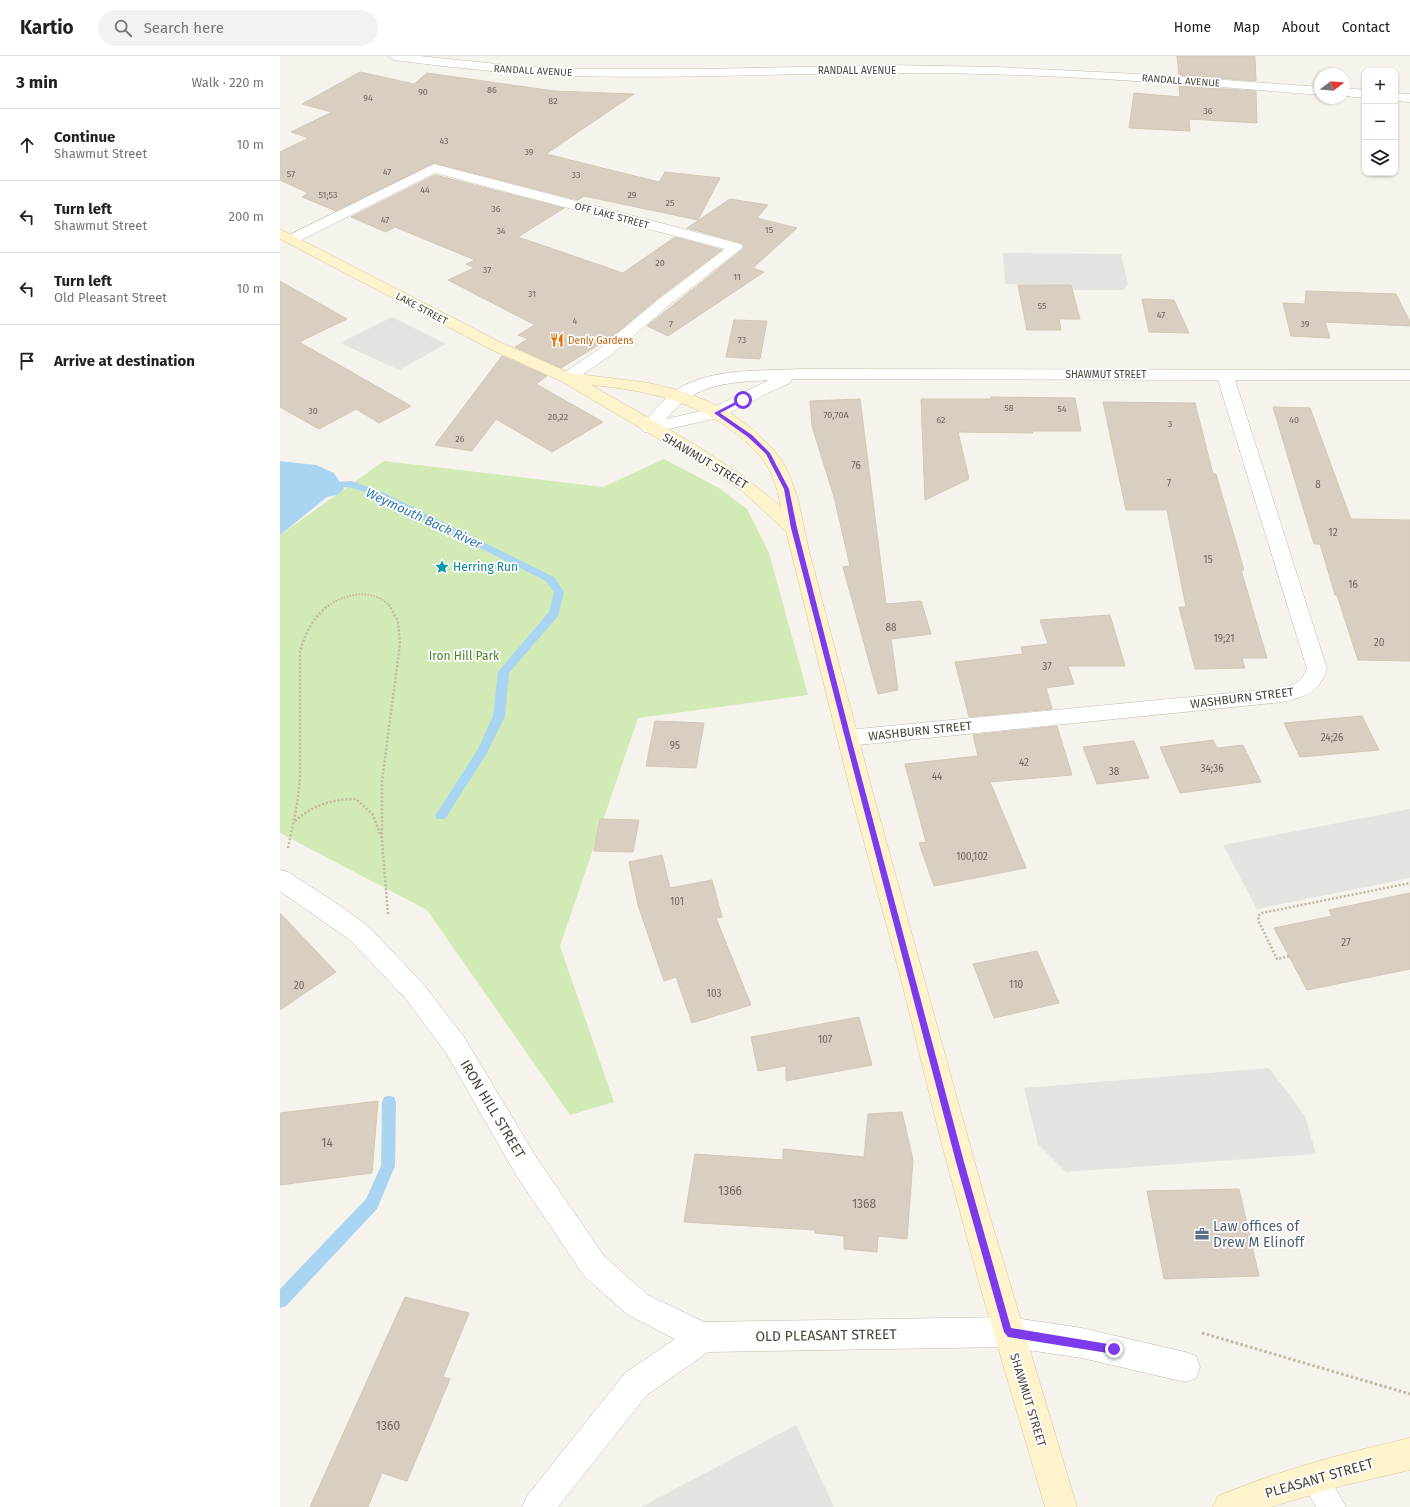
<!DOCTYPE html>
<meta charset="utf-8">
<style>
body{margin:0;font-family:"Fira Sans",sans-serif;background:#f2f2f2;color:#202124}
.controls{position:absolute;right:12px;top:12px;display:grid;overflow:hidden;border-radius:8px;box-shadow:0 1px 3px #0004}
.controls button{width:36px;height:36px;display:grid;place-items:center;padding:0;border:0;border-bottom:1px solid #e0e0e0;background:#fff;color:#202124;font:20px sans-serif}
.compass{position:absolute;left:1034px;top:12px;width:36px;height:36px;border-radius:50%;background:#fff;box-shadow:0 1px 3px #0004;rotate:74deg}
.stop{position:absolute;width:12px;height:12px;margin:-9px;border:3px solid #7c3aed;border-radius:50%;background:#fff}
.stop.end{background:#7c3aed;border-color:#fff;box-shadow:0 1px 4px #0008}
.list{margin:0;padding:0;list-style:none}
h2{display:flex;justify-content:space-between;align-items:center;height:52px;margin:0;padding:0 16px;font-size:17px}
h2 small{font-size:13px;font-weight:400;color:#757577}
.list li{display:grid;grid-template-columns:26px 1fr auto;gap:12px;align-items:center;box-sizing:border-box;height:72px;padding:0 16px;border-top:1px solid #e0e0e0}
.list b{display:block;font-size:15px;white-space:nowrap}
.list p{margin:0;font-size:13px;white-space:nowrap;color:#757577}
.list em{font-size:13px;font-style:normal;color:#757577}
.icon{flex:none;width:22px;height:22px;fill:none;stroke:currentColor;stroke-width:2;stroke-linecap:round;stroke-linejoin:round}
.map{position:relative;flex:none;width:1130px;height:1451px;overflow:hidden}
header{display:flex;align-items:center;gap:24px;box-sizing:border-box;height:56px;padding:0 20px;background:#fff;border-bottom:1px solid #e0e0e0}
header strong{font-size:19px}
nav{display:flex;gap:22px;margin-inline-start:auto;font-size:14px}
.search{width:280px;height:36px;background:#f2f2f2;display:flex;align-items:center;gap:10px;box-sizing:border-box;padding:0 14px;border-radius:22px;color:#757577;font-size:15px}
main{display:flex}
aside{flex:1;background:#fff}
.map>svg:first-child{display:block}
.green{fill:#d2eab5}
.parking{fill:#e5e3e0}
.water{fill:#a9d4f2}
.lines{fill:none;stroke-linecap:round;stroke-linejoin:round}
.stream{fill:#a9d4f2;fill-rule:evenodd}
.building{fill:#d8cfc1;stroke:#d3c7b4}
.lane-casing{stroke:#c2bbae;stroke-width:1}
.street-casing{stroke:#c2bbae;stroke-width:1}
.secondary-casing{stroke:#d6c79b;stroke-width:1}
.path-far2{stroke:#c4b79f;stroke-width:2;stroke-dasharray:1.5 1.5;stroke-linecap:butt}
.path-far1{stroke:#c4b79f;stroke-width:2.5;stroke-dasharray:2 2;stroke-linecap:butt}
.path{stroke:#c4b79f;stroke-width:3;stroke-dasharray:2.5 2.5;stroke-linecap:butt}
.lane{fill:#fff;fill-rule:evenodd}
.street{fill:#fff;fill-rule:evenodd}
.secondary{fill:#fff3cd;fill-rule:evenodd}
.route{fill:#7c3aed}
.labels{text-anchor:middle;stroke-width:3.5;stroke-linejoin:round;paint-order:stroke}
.far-number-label{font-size:9px;fill:#6e675b}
.far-street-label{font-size:10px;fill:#4b4439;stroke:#fff}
.far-food-label{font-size:10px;fill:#c56008;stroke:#fff;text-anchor:start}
.number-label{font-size:10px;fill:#6e675b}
.street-label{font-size:12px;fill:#4b4439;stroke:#fff}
.culture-label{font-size:12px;fill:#0d838f;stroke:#fff;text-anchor:start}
.park-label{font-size:12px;fill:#4a7f2a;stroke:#fff}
.near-number-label{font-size:12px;fill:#6e675b}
.water-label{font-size:13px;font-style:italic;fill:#2e7ab2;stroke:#fff}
.near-street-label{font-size:14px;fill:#4b4439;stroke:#fff}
.near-service-label{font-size:14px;fill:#4e5e75;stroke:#fff;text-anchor:start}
</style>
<header>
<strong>Kartio</strong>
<div class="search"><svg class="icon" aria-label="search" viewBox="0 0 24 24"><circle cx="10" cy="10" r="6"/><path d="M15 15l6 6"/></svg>Search here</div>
<nav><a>Home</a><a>Map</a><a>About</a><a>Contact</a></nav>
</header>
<main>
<aside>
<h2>3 min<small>Walk · 220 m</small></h2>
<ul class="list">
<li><svg class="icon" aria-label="ahead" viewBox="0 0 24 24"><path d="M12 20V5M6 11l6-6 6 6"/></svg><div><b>Continue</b><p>Shawmut Street</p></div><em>10 m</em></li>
<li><svg class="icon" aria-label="left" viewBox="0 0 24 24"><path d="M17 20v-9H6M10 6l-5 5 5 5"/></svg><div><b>Turn left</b><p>Shawmut Street</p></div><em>200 m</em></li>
<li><svg class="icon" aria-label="left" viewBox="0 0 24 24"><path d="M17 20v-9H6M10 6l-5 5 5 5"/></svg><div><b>Turn left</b><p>Old Pleasant Street</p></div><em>10 m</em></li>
<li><svg class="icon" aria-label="arrive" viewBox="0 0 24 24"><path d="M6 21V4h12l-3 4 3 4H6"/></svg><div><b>Arrive at destination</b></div></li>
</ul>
</aside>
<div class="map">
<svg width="1130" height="1451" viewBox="0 0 1130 1451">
<rect width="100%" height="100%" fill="#f6f3ec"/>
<!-- green -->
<path class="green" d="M 384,403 L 439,432 L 467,453 L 489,497 L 528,639 L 358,662 L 280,890 L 334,1046 L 290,1059 L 147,854 L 0,777 L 0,479 L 104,405 L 323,431 Z"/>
<!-- parking -->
<path class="parking" d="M 723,197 L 841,198 L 848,229 L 843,234 L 792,234 L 791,229 L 725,228 Z
M 112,261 L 166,288 L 119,314 L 60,287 Z
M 1130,753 L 1130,822 L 977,853 L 943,789 Z
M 989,1012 L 1025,1060 L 1036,1098 L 786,1116 L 758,1088 L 744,1032 Z
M 516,1369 L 554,1451 L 361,1451 Z"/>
<!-- water -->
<path class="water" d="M 0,405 L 36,409 L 54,417 L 64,433 L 57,439 L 47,441 L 0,479 Z"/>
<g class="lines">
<!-- stream -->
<path class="stream" d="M 71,425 L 102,436 L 274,521 L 284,536 L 278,560 L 229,617 L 225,660 L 207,697 L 165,763 L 157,763 L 155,760 L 198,693 L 213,660 L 218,616 L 269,556 L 274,536 L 266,525 L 96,440 L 70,431 L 45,433 L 40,430 L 45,427 Z
M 109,1040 L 114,1041 L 116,1046 L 115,1110 L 97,1153 L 6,1250 L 0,1252 L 0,1233 L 86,1143 L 101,1110 L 102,1046 L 104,1041 Z"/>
</g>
<!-- building -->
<path class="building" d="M 897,0 L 975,0 L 976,25 L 899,19 Z
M 80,16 L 134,28 L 147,17 L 274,35 L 354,38 L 266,98 L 379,126 L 385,116 L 440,122 L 418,164 L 304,140 L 298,144 L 154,107 L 56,155 L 22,141 L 28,137 L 0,124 L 0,96 L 29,82 L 11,76 L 52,56 L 22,48 Z
M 899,30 L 976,35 L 977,67 L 909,63 L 910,75 L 849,72 L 854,37 L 900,41 Z
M 155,119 L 284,152 L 238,181 L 343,217 L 395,181 L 442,194 L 377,243 L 333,280 L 281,312 L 235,291 L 248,283 L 238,279 L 255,269 L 168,224 L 194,212 L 186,208 L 195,204 L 115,171 L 106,176 L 71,161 Z
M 450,143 L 488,149 L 477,162 L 517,172 L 473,212 L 484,216 L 388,280 L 367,270 L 464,192 L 461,187 L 407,172 Z
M 0,225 L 67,263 L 19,286 L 131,350 L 99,367 L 76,353 L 39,373 L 0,351 Z
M 738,229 L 791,229 L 800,263 L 779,263 L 781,274 L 747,274 Z
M 1026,235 L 1116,238 L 1130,266 L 1130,270 L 1045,266 L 1050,282 L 1011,280 L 1003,247 L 1025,248 Z
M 862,243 L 894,244 L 909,277 L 869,276 Z
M 454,264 L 487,265 L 480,303 L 446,301 Z
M 222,300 L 267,320 L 256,328 L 323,366 L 272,396 L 216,363 L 192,395 L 155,389 Z
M 711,341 L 795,342 L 801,375 L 752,375 L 753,377 L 678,376 L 689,423 L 645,444 L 641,343 L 711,343 Z
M 580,343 L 606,548 L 641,545 L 651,578 L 611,583 L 618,634 L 598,638 L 563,511 L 570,510 L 554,441 L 532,370 L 530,345 Z
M 823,346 L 915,347 L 933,418 L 936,418 L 964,514 L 961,514 L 987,602 L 962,602 L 965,612 L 915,613 L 899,551 L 906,551 L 887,454 L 846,454 Z
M 993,351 L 1030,352 L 1071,463 L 1130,464 L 1130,605 L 1078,604 L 1057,539 L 1055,539 L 1040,488 L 1034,488 Z
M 830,559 L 845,610 L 788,610 L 794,628 L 766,632 L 772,653 L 689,661 L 675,606 L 743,598 L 741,591 L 768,588 L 760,564 Z
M 1082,660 L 1099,694 L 1020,701 L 1004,667 Z
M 375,665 L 424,667 L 416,712 L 366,710 Z
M 777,670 L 792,719 L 710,726 L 746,812 L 654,830 L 639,787 L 646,786 L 625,708 L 698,700 L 693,679 Z
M 933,684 L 937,692 L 963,689 L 981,726 L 900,737 L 880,691 Z
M 854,685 L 869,722 L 817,728 L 803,691 Z
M 320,763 L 359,764 L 353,796 L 314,795 Z
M 382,799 L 390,832 L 432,824 L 442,861 L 436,862 L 471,949 L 412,967 L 396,921 L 384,925 L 358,849 L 349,806 Z
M 1130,837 L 1130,913 L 1027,934 L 994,872 L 1052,860 L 1049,854 Z
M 0,857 L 56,916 L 0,954 Z
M 757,895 L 779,947 L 714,962 L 693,908 Z
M 579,961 L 592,1009 L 506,1025 L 506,1010 L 478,1015 L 471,981 Z
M 98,1045 L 92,1117 L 0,1129 L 0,1057 Z
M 622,1056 L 633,1104 L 627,1183 L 598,1180 L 597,1196 L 564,1193 L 564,1180 L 535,1177 L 535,1174 L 404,1166 L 415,1098 L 503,1104 L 503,1093 L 584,1101 L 588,1058 Z
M 959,1133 L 979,1220 L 884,1223 L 867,1135 Z
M 125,1241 L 189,1257 L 163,1321 L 170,1323 L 127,1425 L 102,1417 L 88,1451 L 30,1451 Z"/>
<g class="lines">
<defs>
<path id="lane" d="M 1034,1408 L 1044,1412 L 1066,1451 L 1036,1451 L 1020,1422 L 1024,1412 Z"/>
<path id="street" d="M 108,0 L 139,0 L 237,10 L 298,13 L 422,13 L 607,9 L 716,11 L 878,19 L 1040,31 L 1040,39 C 896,27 752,16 607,17 C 505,17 402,23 300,20 C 237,19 176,12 114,4 Z
M 1064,32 L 1085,34 L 1085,42 L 1064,40 Z
M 1115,37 L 1130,38 L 1130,46 L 1115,45 Z
M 154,108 L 461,188 L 463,191 L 388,250 L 331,299 L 293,325 L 287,327 L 281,325 L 279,322 L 281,319 L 319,293 L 378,244 L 445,193 L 155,117 L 17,186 L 7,186 L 5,183 L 7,180 Z
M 522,313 L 1130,314 L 1130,324 L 955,324 L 1047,613 C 1038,638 1027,640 1003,646 L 568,690 L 560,687 L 557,682 L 560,677 L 568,674 L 1003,632 C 1015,629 1022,625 1027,613 L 938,324 L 512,323 L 510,327 L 490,336 L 442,361 L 370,377 L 364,376 L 361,372 C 372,356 387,338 405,329 C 439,312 484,315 522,313 ZM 489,324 L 430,353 L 386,363 C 416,327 445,327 489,324 Z
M 0,814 L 8,816 L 53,845 L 88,870 L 144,929 L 184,981 L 256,1101 L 324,1200 L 368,1239 L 424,1266 L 728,1261 L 802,1272 L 905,1296 L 916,1300 L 920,1311 L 916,1322 L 905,1326 L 802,1302 L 728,1291 L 428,1296 L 367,1339 L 278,1451 L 242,1451 L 247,1440 L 345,1317 L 395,1283 L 348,1259 L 304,1220 L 236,1119 L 166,997 L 126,943 L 70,884 L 0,835 Z"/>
<path id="secondary" d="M 0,173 L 222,287 L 290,317 L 369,327 L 401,335 L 425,344 L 449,356 L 471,372 L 492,392 L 503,406 L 509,418 L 518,443 L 529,495 L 594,741 L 707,1151 L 797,1451 L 765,1451 L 702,1237 L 661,1085 L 621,923 L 572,741 L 506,475 L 462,435 L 423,409 L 281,325 L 210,293 L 0,183 ZM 311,329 C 368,334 426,347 468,388 C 474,394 481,400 486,408 C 494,421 498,436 501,451 C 445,401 376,367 311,329 Z
M 1130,1382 L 1130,1414 L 1061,1430 L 991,1451 L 933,1451 L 938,1440 C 1000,1414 1064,1397 1130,1382 Z"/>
</defs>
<!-- lane casing -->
<use href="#lane" class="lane-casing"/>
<!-- street casing -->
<use href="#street" class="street-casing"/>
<!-- secondary casing -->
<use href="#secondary" class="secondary-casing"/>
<!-- path-far2 -->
<path class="path-far2" d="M 48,550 C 66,537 93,532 110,550"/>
<!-- path-far1 -->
<path class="path-far1" d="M 15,765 C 34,749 51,743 76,743 L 93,759 L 102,783
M 8,792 L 17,749 L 20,723 L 20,596 C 24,579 34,560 49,549
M 108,858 L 102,786 L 102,725 L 120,588 L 118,565 L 109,549
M 1009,900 L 997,903 L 979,866 L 978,860 L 982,857 L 1130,827"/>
<!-- path -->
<path class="path" d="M 922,1277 L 1130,1338"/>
<!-- lane -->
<use href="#lane" class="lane"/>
<!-- street -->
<use href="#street" class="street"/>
<!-- secondary -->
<use href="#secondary" class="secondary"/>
</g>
<!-- route -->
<path class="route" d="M 461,343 L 465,344 L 440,357 L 472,379 L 490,397 L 509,433 L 517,472 L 571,682 L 684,1106 L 731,1272 L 834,1289 L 838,1293 L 834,1298 L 728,1281 L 724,1276 L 676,1106 L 565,682 L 511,472 L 504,433 L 486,398 L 468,381 L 434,357 Z"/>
<!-- icons -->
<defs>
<symbol id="restaurant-bare" viewBox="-9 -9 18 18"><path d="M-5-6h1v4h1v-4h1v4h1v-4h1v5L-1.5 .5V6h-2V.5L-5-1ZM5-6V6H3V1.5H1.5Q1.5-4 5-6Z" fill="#e8710a" stroke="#fff" stroke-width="2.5" paint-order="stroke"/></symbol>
<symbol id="sight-bare" viewBox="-9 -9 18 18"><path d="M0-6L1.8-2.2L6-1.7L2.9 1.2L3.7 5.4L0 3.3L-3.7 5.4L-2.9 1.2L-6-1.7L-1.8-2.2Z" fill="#0f9aa8" stroke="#fff" stroke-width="2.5" paint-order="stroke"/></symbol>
<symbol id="office-bare" viewBox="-9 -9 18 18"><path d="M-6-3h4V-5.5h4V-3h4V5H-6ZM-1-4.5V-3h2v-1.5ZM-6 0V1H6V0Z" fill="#5c6f8a" stroke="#fff" stroke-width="2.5" paint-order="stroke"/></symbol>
</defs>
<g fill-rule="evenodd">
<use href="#restaurant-bare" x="267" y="274" width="20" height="20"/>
<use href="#sight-bare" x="152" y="501" width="20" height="20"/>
<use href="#office-bare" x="912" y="1168" width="20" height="20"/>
</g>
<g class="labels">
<!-- far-number labels -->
<g class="far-number-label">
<text x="212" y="37">86</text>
<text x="143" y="39">90</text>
<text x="88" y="45">94</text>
<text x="273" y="48">82</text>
<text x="928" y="58">36</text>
<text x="164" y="88">43</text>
<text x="249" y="99">39</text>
<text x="107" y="119">47</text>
<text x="11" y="121">57</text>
<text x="296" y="122">33</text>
<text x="145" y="137">44</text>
<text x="48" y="142">51;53</text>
<text x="352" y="142">29</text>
<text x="390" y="150">25</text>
<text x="216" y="156">36</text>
<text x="105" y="167">47</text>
<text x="489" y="177">15</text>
<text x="221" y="178">34</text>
<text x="380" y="210">20</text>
<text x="207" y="217">37</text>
<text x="457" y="224">11</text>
<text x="252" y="241">31</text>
<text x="762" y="253">55</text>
<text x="881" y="262">47</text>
<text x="295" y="268">4</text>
<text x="391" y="271">7</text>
<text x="1025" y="271">39</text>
<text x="462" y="287">73</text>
<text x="729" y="355">58</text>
<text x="782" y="356">54</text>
<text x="33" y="358">30</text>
<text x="556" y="362">70,70A</text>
<text x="278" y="364">20,22</text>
<text x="661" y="367">62</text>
<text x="1014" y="367">40</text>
<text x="890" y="371">3</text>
<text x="180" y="386">26</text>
</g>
<!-- far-street labels -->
<g class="far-street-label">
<text transform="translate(253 14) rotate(3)" y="4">RANDALL AVENUE</text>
<text x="577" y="18">RANDALL AVENUE</text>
<text transform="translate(901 24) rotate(4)" y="4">RANDALL AVENUE</text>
<text transform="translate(332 159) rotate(15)" y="4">OFF LAKE STREET</text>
<text transform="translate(142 252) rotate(28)" y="4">LAKE STREET</text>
<text x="826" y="322">SHAWMUT STREET</text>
</g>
<!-- far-food labels -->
<g class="far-food-label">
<text x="288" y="288">Denly Gardens</text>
</g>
<!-- number labels -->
<g class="number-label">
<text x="576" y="413">76</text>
<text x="889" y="431">7</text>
<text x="1038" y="432">8</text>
<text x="1053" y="480">12</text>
<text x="928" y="507">15</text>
<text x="1073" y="532">16</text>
<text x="611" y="575">88</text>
<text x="944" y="586">19;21</text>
<text x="1099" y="590">20</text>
<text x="767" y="614">37</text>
<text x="1052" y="685">24;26</text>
<text x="395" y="693">95</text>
<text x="744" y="710">42</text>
<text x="932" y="716">34;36</text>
<text x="834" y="719">38</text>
<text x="657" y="724">44</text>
<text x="692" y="804">100,102</text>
<text x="397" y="849">101</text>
<text x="1066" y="890">27</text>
<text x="736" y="932">110</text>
<text x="19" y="933">20</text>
<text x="434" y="941">103</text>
<text x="545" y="987">107</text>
</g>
<!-- street labels -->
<g class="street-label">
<text transform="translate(425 405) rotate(31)" y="4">SHAWMUT STREET</text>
<text transform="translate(962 642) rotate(-7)" y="4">WASHBURN STREET</text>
<text transform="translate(640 675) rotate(-6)" y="4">WASHBURN STREET</text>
<text transform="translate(748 1344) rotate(73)" y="4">SHAWMUT STREET</text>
</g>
<!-- culture labels -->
<g class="culture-label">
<text x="173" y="515">Herring Run</text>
</g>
<!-- park labels -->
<g class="park-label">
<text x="184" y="604">Iron Hill Park</text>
</g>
<!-- near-number labels -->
<g class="near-number-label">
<text x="47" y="1091">14</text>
<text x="450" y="1139">1366</text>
<text x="584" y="1152">1368</text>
<text x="108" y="1374">1360</text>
</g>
<!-- water labels -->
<g class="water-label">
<text transform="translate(144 462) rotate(25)" y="5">Weymouth Back River</text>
</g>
<!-- near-street labels -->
<g class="near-street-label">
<text transform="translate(213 1053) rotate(59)" y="5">IRON HILL STREET</text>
<text transform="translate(546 1279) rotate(-1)" y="5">OLD PLEASANT STREET</text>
<text transform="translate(1039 1422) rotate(-16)" y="5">PLEASANT STREET</text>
</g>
<!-- near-service labels -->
<g class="near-service-label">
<text x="933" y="1175">Law offices of<tspan x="933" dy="16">Drew M Elinoff</tspan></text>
</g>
</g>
</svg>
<div class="controls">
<button>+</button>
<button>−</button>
<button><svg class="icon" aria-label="layers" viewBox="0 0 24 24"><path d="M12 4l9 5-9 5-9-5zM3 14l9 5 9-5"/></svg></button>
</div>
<svg class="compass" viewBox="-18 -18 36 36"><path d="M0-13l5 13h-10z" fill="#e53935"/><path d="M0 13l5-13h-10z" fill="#757577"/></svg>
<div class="stop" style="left:463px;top:344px"></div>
<div class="stop end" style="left:834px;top:1293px"></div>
</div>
</main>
